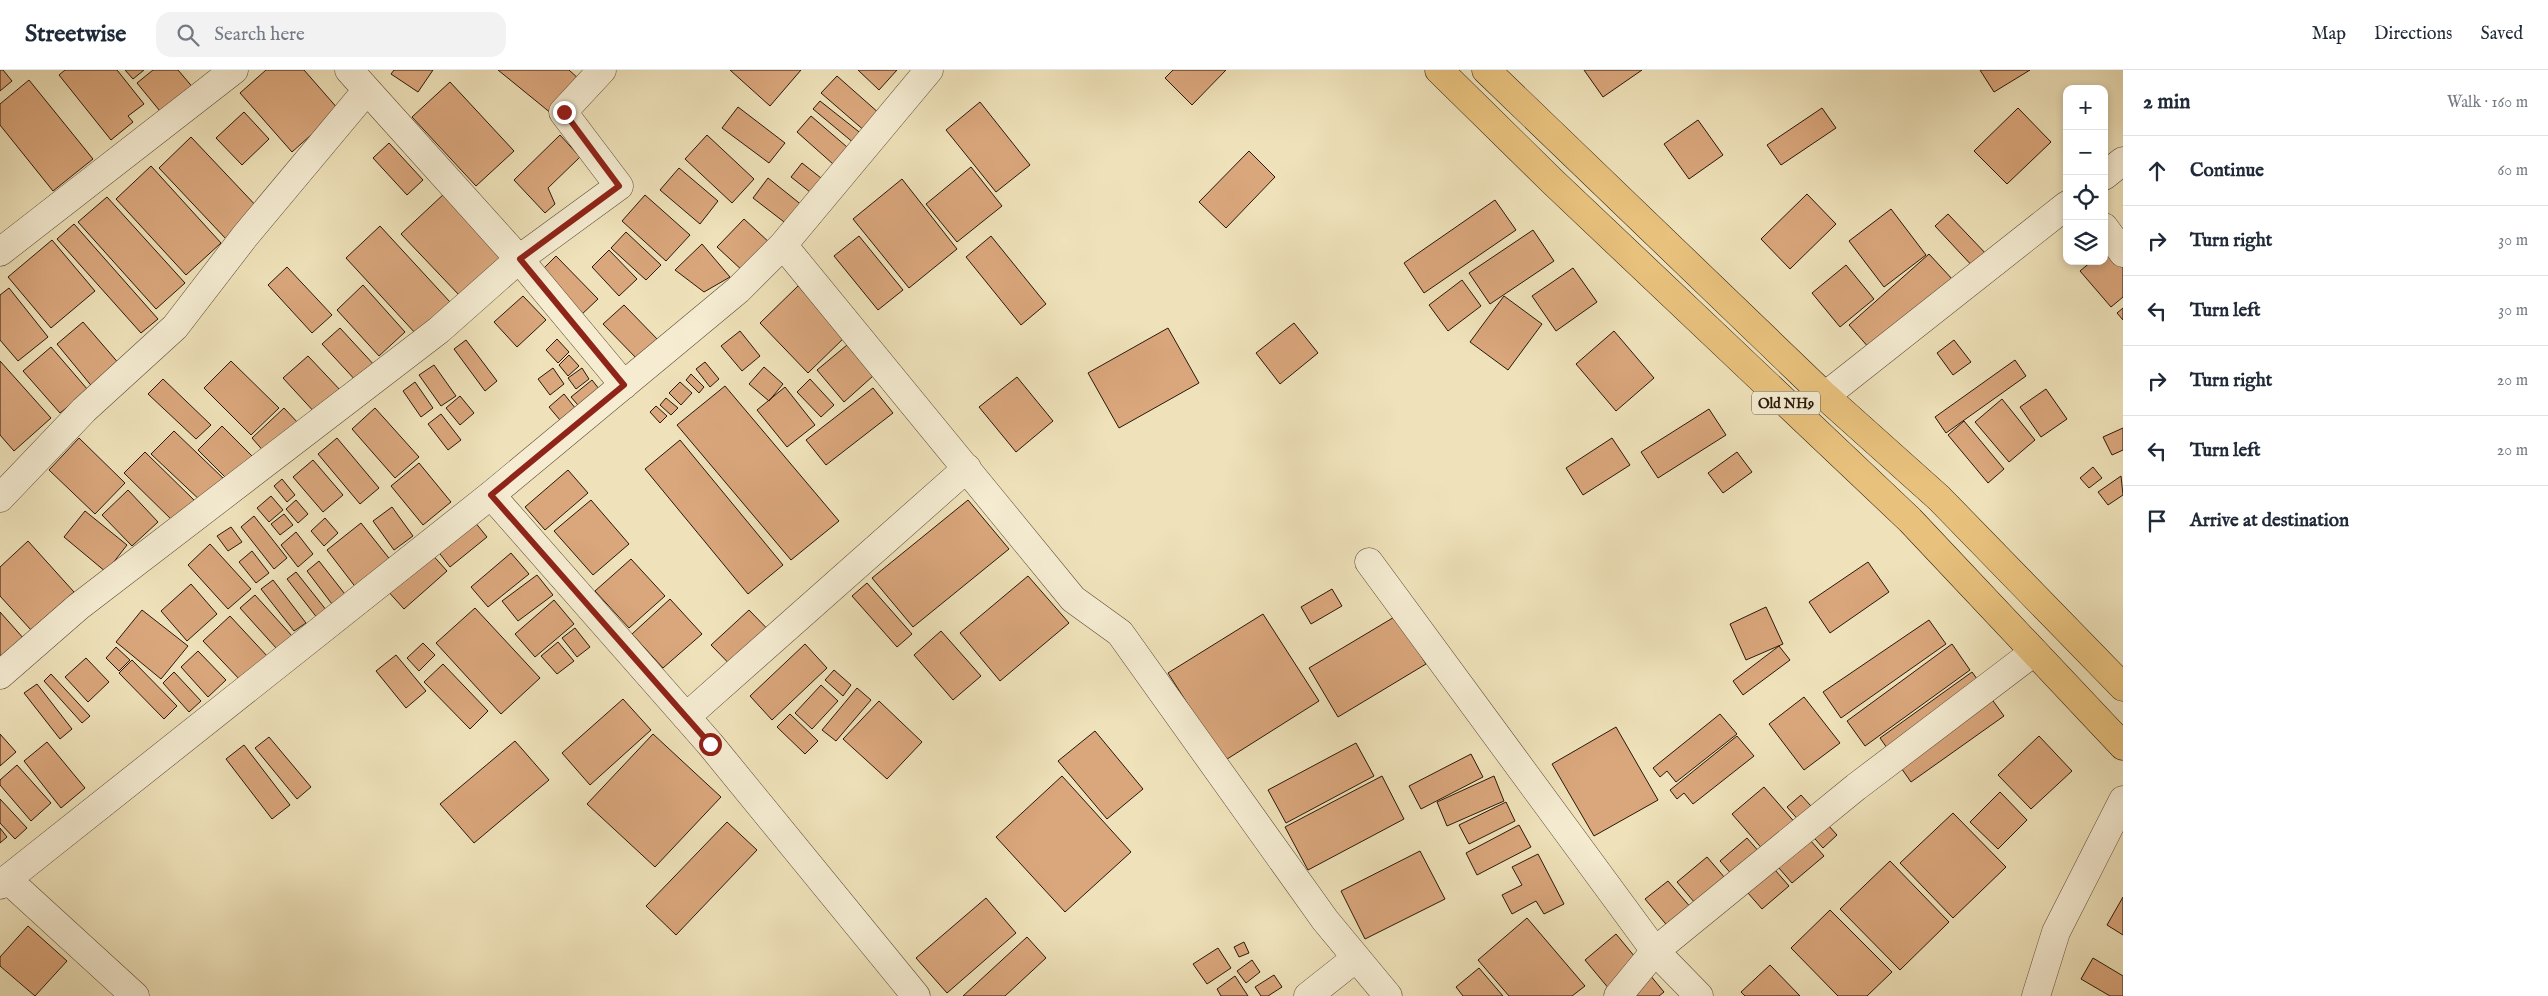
<!DOCTYPE html>
<meta charset="utf-8">
<style>
body{margin:0;font-family:"IM FELL English",serif;background:#f2f2f3;color:#1f2937}
.controls{position:absolute;right:15px;top:15px;display:grid;overflow:hidden;border-radius:10px;box-shadow:0 2px 8px #0003}
.controls button{width:45px;height:45px;display:grid;place-items:center;padding:0;border:0;border-bottom:1px solid #e0e1e3;background:#fff;color:#1f2937;font:25px sans-serif}
.stop{position:absolute;width:15px;height:15px;margin:-11px;border:4px solid #8f2418;border-radius:50%;background:#fff}
.stop.end{background:#8f2418;border-color:#fff;box-shadow:0 1px 5px #0008}
.list{margin:0;padding:0;list-style:none}
h2{display:flex;justify-content:space-between;align-items:center;height:65px;margin:0;padding:0 20px;font-size:21px}
h2 small{font-size:16px;font-weight:400;color:#747a83}
.list li{display:grid;grid-template-columns:32px 1fr auto;gap:15px;align-items:center;box-sizing:border-box;height:70px;padding:0 20px;border-top:1px solid #e0e1e3}
.list b{display:block;font-size:19px;white-space:nowrap}
.list em{font-size:16px;font-style:normal;color:#747a83}
.icon{flex:none;width:28px;height:28px;fill:none;stroke:currentColor;stroke-width:2;stroke-linecap:round;stroke-linejoin:round}
.map{position:relative;flex:none;width:2123px;height:926px;overflow:hidden}
header{display:flex;align-items:center;gap:30px;box-sizing:border-box;height:70px;padding:0 25px;background:#fff;border-bottom:1px solid #e0e1e3}
header strong{font-size:24px}
nav{display:flex;gap:28px;margin-inline-start:auto;font-size:18px}
.search{width:350px;height:45px;background:#f2f2f3;display:flex;align-items:center;gap:12px;box-sizing:border-box;padding:0 18px;border-radius:15px;color:#747a83;font-size:19px}
main{display:flex}
aside{flex:1;background:#fff}
.map>svg:first-child{display:block}
.building{fill:#daa67c;stroke:#2a1809}
.lines{fill:none;stroke-linecap:round;stroke-linejoin:round}
.minor-casing{stroke:#5b4a35;stroke-width:29}
.primary-casing{stroke:#2a1809;stroke-width:29}
.minor{stroke:#f5ecd2;stroke-width:28}
.primary{stroke:#e8c17d;stroke-width:28}
.route{stroke:#8f2418;stroke-width:6}
.labels{text-anchor:middle;stroke-width:4;stroke-linejoin:round;paint-order:stroke}
.shield{fill:#f5ecd2;stroke:#675845;stroke-width:1}
.shield-label{font-size:14px;font-weight:bold;fill:#2a1809}
</style>
<header>
<strong>Streetwise</strong>
<div class="search"><svg class="icon" aria-label="search" viewBox="0 0 24 24"><circle cx="10" cy="10" r="6"/><path d="M15 15l6 6"/></svg>Search here</div>
<nav><a>Map</a><a>Directions</a><a>Saved</a></nav>
</header>
<main>
<div class="map">
<svg width="2123" height="926" viewBox="0 0 2123 926">
<rect width="100%" height="100%" fill="#efe2ba"/>
<filter id="stains"><feTurbulence type="fractalNoise" baseFrequency=".004" numOctaves="4"/><feColorMatrix values="0 0 0 0 .2 0 0 0 0 .09 0 0 0 0 .02 0 0 0 .5 -.17"/></filter>
<radialGradient id="worn" r=".72"><stop offset=".6" stop-color="#630" stop-opacity="0"/><stop offset="1" stop-color="#630" stop-opacity=".3"/></radialGradient>
<!-- building -->
<path class="building" d="M 0,0 L 3,0 L 12,11 L 0,21 Z
M 65,0 L 117,0 L 144,34 L 128,46 L 133,52 L 111,70 L 59,5 Z
M 125,0 L 144,0 L 133,9 Z
M 153,0 L 178,0 L 195,20 L 164,46 L 137,13 Z
M 266,0 L 304,0 L 339,40 L 292,82 L 240,23 Z
M 394,0 L 433,0 L 418,22 L 391,4 Z
M 498,0 L 569,0 L 580,10 L 552,44 Z
M 730,0 L 801,0 L 770,36 Z
M 858,0 L 897,0 L 879,20 Z
M 1173,0 L 1226,0 L 1192,35 L 1165,8 Z
M 1584,0 L 1642,0 L 1603,27 Z
M 1980,0 L 2030,0 L 1994,22 Z
M 837,6 L 880,44 L 866,62 L 821,23 Z
M 29,10 L 93,89 L 53,121 L 0,55 L 0,34 Z
M 450,12 L 514,81 L 476,116 L 412,47 Z
M 820,31 L 863,65 L 855,74 L 813,39 Z
M 980,32 L 1030,95 L 996,122 L 946,60 Z
M 738,37 L 785,73 L 769,93 L 722,58 Z
M 1822,38 L 1836,58 L 1781,95 L 1767,75 Z
M 2018,38 L 2051,72 L 2007,114 L 1974,81 Z
M 244,42 L 269,69 L 242,95 L 216,68 Z
M 811,46 L 847,77 L 833,94 L 797,62 Z
M 1698,50 L 1723,85 L 1689,109 L 1664,74 Z
M 560,65 L 580,87 L 548,118 L 555,134 L 545,143 L 514,110 Z
M 707,65 L 754,109 L 732,133 L 685,89 Z
M 191,67 L 260,140 L 227,170 L 159,98 Z
M 389,73 L 423,110 L 407,125 L 373,88 Z
M 1249,81 L 1275,107 L 1226,158 L 1199,132 Z
M 802,93 L 821,108 L 810,122 L 791,107 Z
M 151,96 L 221,173 L 186,205 L 116,129 Z
M 971,97 L 1002,136 L 957,172 L 926,134 Z
M 679,98 L 718,131 L 700,154 L 660,120 Z
M 768,108 L 803,136 L 788,155 L 753,128 Z
M 902,109 L 957,179 L 909,218 L 853,149 Z
M 445,123 L 504,184 L 460,226 L 401,164 Z
M 1807,124 L 1836,154 L 1790,199 L 1761,169 Z
M 645,125 L 690,165 L 666,191 L 622,151 Z
M 107,127 L 185,213 L 156,239 L 78,152 Z
M 1495,130 L 1516,160 L 1424,223 L 1404,193 Z
M 1891,139 L 1926,185 L 1884,217 L 1849,171 Z
M 1948,144 L 1989,187 L 1976,200 L 1935,156 Z
M 744,149 L 771,174 L 744,202 L 717,177 Z
M 74,154 L 158,249 L 141,263 L 57,169 Z
M 380,156 L 450,232 L 416,264 L 346,188 Z
M 1533,160 L 1554,191 L 1490,234 L 1469,203 Z
M 626,162 L 661,195 L 646,210 L 611,178 Z
M 859,166 L 903,220 L 878,240 L 834,186 Z
M 991,166 L 1046,234 L 1021,255 L 966,187 Z
M 52,170 L 95,221 L 51,258 L 8,207 Z
M 702,174 L 730,207 L 704,222 L 675,200 Z
M 2123,175 L 2123,227 L 2111,237 L 2080,201 L 2092,191 L 2104,191 L 2104,181 Z
M 609,180 L 637,209 L 619,226 L 592,197 Z
M 1929,184 L 1965,223 L 1884,295 L 1849,255 Z
M 556,186 L 598,229 L 580,246 L 538,204 Z
M 1846,195 L 1874,229 L 1840,257 L 1812,223 Z
M 287,197 L 332,245 L 312,263 L 268,215 Z
M 1573,198 L 1597,232 L 1556,261 L 1532,226 Z
M 1462,210 L 1481,236 L 1448,261 L 1429,235 Z
M 363,215 L 405,262 L 379,286 L 337,240 Z
M 798,216 L 846,266 L 808,303 L 760,253 Z
M 9,218 L 48,267 L 18,291 L 0,270 L 0,225 Z
M 523,226 L 546,250 L 517,277 L 494,252 Z
M 1504,226 L 1542,254 L 1508,300 L 1470,272 Z
M 624,235 L 661,273 L 640,292 L 603,254 Z
M 2123,238 L 2123,250 L 2117,243 Z
M 83,252 L 121,296 L 94,319 L 57,274 Z
M 1294,253 L 1318,283 L 1280,314 L 1256,283 Z
M 340,258 L 376,297 L 358,313 L 322,274 Z
M 1168,258 L 1199,313 L 1119,358 L 1088,303 Z
M 740,261 L 760,286 L 742,301 L 721,276 Z
M 1614,261 L 1654,308 L 1616,341 L 1576,294 Z
M 557,269 L 569,282 L 558,293 L 546,280 Z
M 466,270 L 497,311 L 485,321 L 454,279 Z
M 1954,270 L 1971,292 L 1953,305 L 1937,283 Z
M 847,275 L 873,306 L 844,332 L 817,300 Z
M 51,277 L 88,320 L 60,343 L 23,301 Z
M 569,285 L 579,296 L 568,306 L 559,295 Z
M 308,286 L 342,322 L 317,345 L 283,308 Z
M 2015,290 L 2026,306 L 1946,363 L 1935,347 Z
M 0,291 L 51,348 L 14,381 L 0,365 Z
M 231,291 L 279,338 L 251,365 L 204,318 Z
M 705,292 L 719,309 L 710,317 L 696,299 Z
M 434,295 L 456,326 L 441,336 L 419,305 Z
M 764,297 L 783,314 L 769,331 L 749,314 Z
M 553,298 L 564,314 L 550,325 L 538,309 Z
M 582,298 L 589,309 L 576,319 L 568,308 Z
M 691,304 L 704,317 L 699,323 L 686,310 Z
M 1017,307 L 1053,351 L 1016,382 L 979,337 Z
M 163,309 L 211,355 L 196,369 L 148,324 Z
M 810,309 L 834,335 L 821,347 L 797,322 Z
M 592,310 L 603,324 L 583,341 L 571,327 Z
M 415,312 L 433,338 L 421,347 L 403,321 Z
M 680,312 L 692,323 L 681,335 L 669,323 Z
M 725,316 L 839,451 L 791,490 L 677,355 Z
M 785,317 L 815,355 L 787,377 L 757,340 Z
M 873,318 L 893,343 L 826,395 L 806,370 Z
M 2046,319 L 2067,349 L 2041,367 L 2020,337 Z
M 564,324 L 580,344 L 565,356 L 549,337 Z
M 460,326 L 474,343 L 460,355 L 446,338 Z
M 666,328 L 678,338 L 671,345 L 660,335 Z
M 2002,329 L 2035,370 L 2009,392 L 1975,352 Z
M 656,336 L 667,346 L 660,353 L 650,342 Z
M 284,338 L 299,354 L 266,384 L 252,368 Z
M 375,338 L 419,387 L 395,408 L 352,359 Z
M 1709,339 L 1726,365 L 1658,408 L 1641,382 Z
M 441,344 L 461,370 L 448,380 L 428,354 Z
M 1964,351 L 2004,399 L 1988,413 L 1948,365 Z
M 222,356 L 253,387 L 229,411 L 198,380 Z
M 2123,358 L 2123,380 L 2112,385 L 2103,367 Z
M 174,361 L 225,410 L 203,433 L 151,384 Z
M 79,368 L 125,413 L 95,444 L 49,400 Z
M 337,368 L 379,418 L 360,434 L 318,384 Z
M 1612,368 L 1630,395 L 1583,425 L 1566,398 Z
M 680,370 L 783,495 L 748,524 L 645,399 Z
M 145,382 L 196,432 L 175,453 L 124,403 Z
M 1737,382 L 1752,402 L 1723,423 L 1708,403 Z
M 313,390 L 343,425 L 323,442 L 293,407 Z
M 419,393 L 451,432 L 423,455 L 391,416 Z
M 2093,397 L 2102,408 L 2089,418 L 2080,408 Z
M 568,400 L 588,423 L 545,460 L 525,437 Z
M 2121,406 L 2123,425 L 2108,435 L 2098,422 Z
M 282,409 L 295,425 L 287,432 L 274,416 Z
M 128,420 L 158,452 L 132,476 L 102,445 Z
M 271,426 L 283,440 L 269,452 L 257,438 Z
M 296,430 L 308,444 L 298,453 L 286,439 Z
M 591,430 L 629,474 L 593,505 L 554,461 Z
M 968,430 L 1009,479 L 913,557 L 872,508 Z
M 392,437 L 413,466 L 394,480 L 373,451 Z
M 85,441 L 127,475 L 106,502 L 64,467 Z
M 284,444 L 293,455 L 280,465 L 271,454 Z
M 254,446 L 287,488 L 274,499 L 241,457 Z
M 325,448 L 338,463 L 324,476 L 311,461 Z
M 474,451 L 487,467 L 450,497 L 437,480 Z
M 361,453 L 392,492 L 357,519 L 327,480 Z
M 231,457 L 242,472 L 228,481 L 217,466 Z
M 296,462 L 313,484 L 298,497 L 281,475 Z
M 28,471 L 74,522 L 31,560 L 0,526 L 0,497 Z
M 210,474 L 251,519 L 228,539 L 188,495 Z
M 252,481 L 269,503 L 256,513 L 239,492 Z
M 429,481 L 447,501 L 404,539 L 386,519 Z
M 511,483 L 529,504 L 488,537 L 471,517 Z
M 631,489 L 665,526 L 629,558 L 595,521 Z
M 319,491 L 348,528 L 335,538 L 307,501 Z
M 1868,492 L 1889,522 L 1830,563 L 1809,532 Z
M 296,502 L 327,541 L 318,549 L 287,509 Z
M 537,505 L 553,525 L 518,551 L 502,531 Z
M 1028,506 L 1069,553 L 1000,611 L 960,563 Z
M 273,510 L 306,553 L 294,561 L 261,519 Z
M 867,513 L 912,564 L 897,577 L 852,526 Z
M 191,514 L 217,544 L 187,571 L 161,541 Z
M 1332,519 L 1342,536 L 1311,554 L 1301,537 Z
M 255,525 L 292,566 L 277,579 L 240,538 Z
M 670,529 L 702,564 L 663,598 L 632,564 Z
M 554,530 L 574,554 L 535,587 L 515,564 Z
M 1766,537 L 1783,574 L 1746,590 L 1730,554 Z
M 475,538 L 540,608 L 501,644 L 436,573 Z
M 142,540 L 188,576 L 161,609 L 116,572 Z
M 749,540 L 783,575 L 745,610 L 711,575 Z
M 0,542 L 25,570 L 0,593 Z
M 1263,544 L 1319,631 L 1224,691 L 1168,603 Z
M 230,546 L 268,587 L 242,612 L 203,571 Z
M 1396,546 L 1426,594 L 1338,647 L 1309,598 Z
M 1929,550 L 1946,574 L 1841,648 L 1823,622 Z
M 575,558 L 590,577 L 577,587 L 562,568 Z
M 941,561 L 981,606 L 953,630 L 914,585 Z
M 558,572 L 574,591 L 557,604 L 541,586 Z
M 423,573 L 435,585 L 419,601 L 407,588 Z
M 805,574 L 827,598 L 772,650 L 750,626 Z
M 1952,574 L 1970,600 L 1865,676 L 1847,651 Z
M 1779,576 L 1790,590 L 1743,625 L 1733,611 Z
M 116,577 L 130,590 L 119,601 L 106,588 Z
M 198,581 L 226,610 L 208,627 L 181,597 Z
M 396,585 L 426,621 L 406,638 L 376,601 Z
M 86,588 L 109,612 L 88,632 L 65,607 Z
M 132,590 L 177,636 L 164,649 L 119,603 Z
M 443,594 L 488,641 L 470,659 L 424,612 Z
M 834,600 L 851,615 L 843,626 L 825,610 Z
M 174,602 L 201,631 L 189,642 L 163,613 Z
M 1972,602 L 2004,646 L 1911,712 L 1880,668 Z
M 51,604 L 90,646 L 82,653 L 44,611 Z
M 37,614 L 72,659 L 60,669 L 24,623 Z
M 821,615 L 838,631 L 812,659 L 795,643 Z
M 857,618 L 871,630 L 836,671 L 822,660 Z
M 1804,627 L 1840,673 L 1804,700 L 1769,654 Z
M 623,629 L 651,660 L 590,715 L 562,683 Z
M 879,631 L 922,672 L 887,709 L 843,669 Z
M 790,644 L 818,671 L 805,684 L 777,657 Z
M 1720,644 L 1737,664 L 1676,712 L 1667,701 L 1660,707 L 1653,698 Z
M 1616,657 L 1658,730 L 1594,766 L 1552,694 Z
M 1095,661 L 1143,719 L 1107,749 L 1058,691 Z
M 0,664 L 16,682 L 0,696 Z
M 653,664 L 721,727 L 655,797 L 587,734 Z
M 1737,666 L 1754,686 L 1693,734 L 1684,723 L 1677,729 L 1670,720 Z
M 2039,666 L 2072,701 L 2031,739 L 1998,705 Z
M 269,667 L 311,717 L 297,729 L 255,678 Z
M 515,671 L 549,710 L 474,773 L 440,734 Z
M 47,672 L 85,718 L 61,738 L 24,691 Z
M 1356,673 L 1374,706 L 1286,753 L 1268,720 Z
M 244,675 L 290,735 L 272,749 L 226,689 Z
M 1471,684 L 1483,707 L 1421,739 L 1409,716 Z
M 17,695 L 51,733 L 31,751 L 0,715 L 0,710 Z
M 1062,706 L 1131,782 L 1065,842 L 996,767 Z
M 1382,706 L 1404,749 L 1308,800 L 1285,757 Z
M 1494,706 L 1504,731 L 1447,756 L 1437,732 Z
M 1764,717 L 1824,786 L 1792,813 L 1732,744 Z
M 2000,722 L 2027,750 L 1998,779 L 1970,752 Z
M 1801,725 L 1837,765 L 1823,778 L 1787,737 Z
M 0,729 L 27,758 L 15,769 L 0,753 Z
M 1506,732 L 1515,751 L 1469,774 L 1459,755 Z
M 1953,743 L 2006,797 L 1953,848 L 1900,793 Z
M 727,752 L 757,780 L 676,865 L 646,836 Z
M 1519,755 L 1531,777 L 1477,805 L 1466,783 Z
M 0,758 L 7,767 L 0,773 Z
M 1747,768 L 1789,816 L 1762,839 L 1720,791 Z
M 1420,781 L 1445,829 L 1365,869 L 1341,821 Z
M 1538,784 L 1564,834 L 1544,844 L 1536,831 L 1512,844 L 1502,825 L 1522,815 L 1512,797 Z
M 1707,787 L 1737,822 L 1707,847 L 1677,812 Z
M 1890,791 L 1949,852 L 1900,900 L 1840,839 Z
M 1668,811 L 1698,846 L 1675,865 L 1645,829 Z
M 2123,827 L 2123,865 L 2107,855 Z
M 986,828 L 1016,863 L 947,923 L 916,888 Z
M 1830,840 L 1892,902 L 1867,926 L 1838,926 L 1791,878 Z
M 1527,848 L 1585,916 L 1572,926 L 1509,926 L 1478,890 Z
M 28,856 L 67,891 L 35,926 L 0,896 L 0,887 Z
M 1616,864 L 1664,922 L 1659,926 L 1615,926 L 1585,890 Z
M 1027,867 L 1046,888 L 1005,926 L 963,926 Z
M 1244,872 L 1249,883 L 1239,887 L 1234,877 Z
M 1218,878 L 1231,898 L 1207,914 L 1193,894 Z
M 2093,888 L 2123,906 L 2123,926 L 2110,926 L 2081,909 Z
M 1252,890 L 1260,902 L 1246,913 L 1237,901 Z
M 1770,895 L 1800,926 L 1745,926 L 1741,922 Z
M 1479,898 L 1503,926 L 1463,926 L 1456,917 Z
M 1274,905 L 1282,917 L 1268,926 L 1261,926 L 1255,917 Z
M 1235,906 L 1248,926 L 1221,926 L 1217,919 Z"/>
<g class="lines">
<defs>
<path id="minor" d="M 367,20 L 519,189 L 624,315
M 2104,106 L 2123,91
M 2104,157 L 2123,183
M 783,175 L 1073,529 L 1120,563 L 1325,850 L 1388,926
M 0,182 L 234,0
M 1825,326 L 2067,135
M 491,425 L 710,674 L 916,926
M 0,428 L 84,340 L 175,257 L 245,166 L 367,20 L 349,0
M 1369,492 L 1655,881 L 1699,926
M 0,605 L 78,537 L 439,260 L 519,189 L 619,116 L 563,42 L 602,0
M 686,647 L 967,398
M 7,809 L 135,926
M 0,815 L 491,425 L 738,220 L 783,175 L 929,0
M 1308,926 L 1356,888
M 1618,926 L 1655,881 L 1856,717 L 2034,582
M 2036,926 L 2056,862 L 2123,730"/>
<path id="primary" d="M 1439,0 L 1552,111 L 1910,450 L 2123,676
M 1486,0 L 1825,326 L 1939,428 L 2123,617"/>
</defs>
<!-- minor casing -->
<use href="#minor" class="minor-casing"/>
<!-- primary casing -->
<use href="#primary" class="primary-casing"/>
<!-- minor -->
<use href="#minor" class="minor"/>
<!-- primary -->
<use href="#primary" class="primary"/>
</g>
<g class="lines">
<!-- route -->
<path class="route" d="M 564,42 L 619,116 L 520,189 L 624,315 L 491,425 L 710,674"/>
</g>
<g class="labels">
<!-- shield labels -->
<rect class="shield" x="1752" y="321.5" width="68" height="23" rx="4"/>
<g class="shield-label">
<text x="1786" y="338">Old NH9</text>
</g>
</g>
<rect width="100%" height="100%" filter="url(#stains)"/>
<rect width="100%" height="100%" fill="url(#worn)"/>
</svg>
<div class="controls">
<button>+</button>
<button>−</button>
<button><svg class="icon" aria-label="locate" viewBox="0 0 24 24"><circle cx="12" cy="12" r="6"/><path d="M12 2v4M12 18v4M2 12h4M18 12h4"/></svg></button>
<button><svg class="icon" aria-label="layers" viewBox="0 0 24 24"><path d="M12 4l9 5-9 5-9-5zM3 14l9 5 9-5"/></svg></button>
</div>
<div class="stop" style="left:710px;top:674px"></div>
<div class="stop end" style="left:564px;top:42px"></div>
</div>
<aside>
<h2>2 min<small>Walk · 160 m</small></h2>
<ul class="list">
<li><svg class="icon" aria-label="ahead" viewBox="0 0 24 24"><path d="M12 20V5M6 11l6-6 6 6"/></svg><div><b>Continue</b></div><em>60 m</em></li>
<li><svg class="icon" aria-label="right" viewBox="0 0 24 24"><path d="M7 20v-9h11M14 6l5 5-5 5"/></svg><div><b>Turn right</b></div><em>30 m</em></li>
<li><svg class="icon" aria-label="left" viewBox="0 0 24 24"><path d="M17 20v-9H6M10 6l-5 5 5 5"/></svg><div><b>Turn left</b></div><em>30 m</em></li>
<li><svg class="icon" aria-label="right" viewBox="0 0 24 24"><path d="M7 20v-9h11M14 6l5 5-5 5"/></svg><div><b>Turn right</b></div><em>20 m</em></li>
<li><svg class="icon" aria-label="left" viewBox="0 0 24 24"><path d="M17 20v-9H6M10 6l-5 5 5 5"/></svg><div><b>Turn left</b></div><em>20 m</em></li>
<li><svg class="icon" aria-label="arrive" viewBox="0 0 24 24"><path d="M6 21V4h12l-3 4 3 4H6"/></svg><div><b>Arrive at destination</b></div></li>
</ul>
</aside>
</main>
